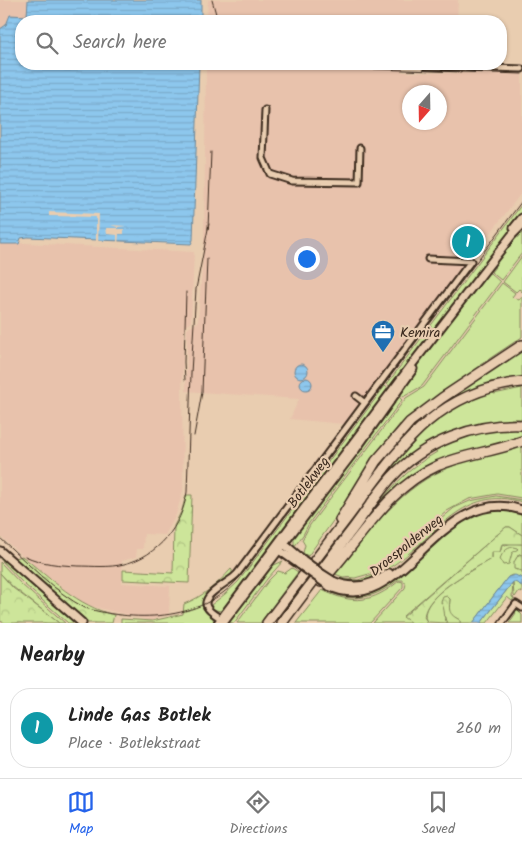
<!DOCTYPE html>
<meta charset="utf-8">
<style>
body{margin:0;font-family:Kalam,sans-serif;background:#f6f6f6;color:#222}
.compass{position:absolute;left:402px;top:85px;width:45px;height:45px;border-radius:50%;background:#fff;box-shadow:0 1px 4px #0004;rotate:200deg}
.you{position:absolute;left:306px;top:258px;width:18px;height:18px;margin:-12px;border:4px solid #fff;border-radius:50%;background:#1a73e8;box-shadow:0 0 0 8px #1a73e833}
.badge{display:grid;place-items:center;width:32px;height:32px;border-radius:50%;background:#2563eb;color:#fff;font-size:16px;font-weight:700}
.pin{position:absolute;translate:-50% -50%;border:2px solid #fff;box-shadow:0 1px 5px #0006}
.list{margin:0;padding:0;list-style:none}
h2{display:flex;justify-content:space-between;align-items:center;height:65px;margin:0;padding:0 20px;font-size:21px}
h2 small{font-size:16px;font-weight:400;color:#767676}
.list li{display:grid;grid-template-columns:32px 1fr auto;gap:15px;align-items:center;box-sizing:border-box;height:80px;margin:0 10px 10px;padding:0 10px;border:1px solid #e0e0e0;border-radius:20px}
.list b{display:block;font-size:19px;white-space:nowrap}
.list p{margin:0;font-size:16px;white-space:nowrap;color:#767676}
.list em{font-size:16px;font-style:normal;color:#767676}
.icon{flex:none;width:28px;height:28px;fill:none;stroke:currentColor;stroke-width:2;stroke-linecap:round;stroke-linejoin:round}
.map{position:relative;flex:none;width:522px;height:623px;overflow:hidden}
.search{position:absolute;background:#fff;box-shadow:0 1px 4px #0004;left:15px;right:15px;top:15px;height:55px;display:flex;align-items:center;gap:12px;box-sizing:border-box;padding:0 18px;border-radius:20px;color:#767676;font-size:19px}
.sheet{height:155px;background:#fff}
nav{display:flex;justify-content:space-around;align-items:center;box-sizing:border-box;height:70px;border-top:1px solid #e0e0e0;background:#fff;font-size:14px;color:#767676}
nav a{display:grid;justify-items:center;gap:2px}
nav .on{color:#2563eb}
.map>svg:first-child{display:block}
.built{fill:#e8c2ac;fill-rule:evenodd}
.grass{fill:#cde59a;stroke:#84885c}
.forest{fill:url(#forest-crowns);stroke:#84885c}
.water{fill:url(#water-rules);stroke:#6c889a}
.pier{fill:#e9cdb0}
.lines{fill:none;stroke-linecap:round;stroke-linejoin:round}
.street-casing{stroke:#3b2a1e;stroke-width:9}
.secondary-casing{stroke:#3b2a1e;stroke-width:11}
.highway-casing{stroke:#3b2a1e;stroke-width:12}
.street{stroke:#e9cdb0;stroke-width:5}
.secondary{stroke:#e9cdb0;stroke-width:7}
.highway{stroke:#e9cdb0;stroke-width:9}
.rail{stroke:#3b2a1e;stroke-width:1}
.secondary-bridge-casing{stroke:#3b2a1e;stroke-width:11;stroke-linecap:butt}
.secondary-bridge{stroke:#e9cdb0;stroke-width:7}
.labels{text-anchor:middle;stroke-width:4.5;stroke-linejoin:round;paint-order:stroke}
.poi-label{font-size:14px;fill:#3b2a1e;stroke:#e9cdb0;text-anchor:start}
.street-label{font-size:14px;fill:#3b2a1e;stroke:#e9cdb0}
</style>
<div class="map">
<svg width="522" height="623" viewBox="0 0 522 623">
<defs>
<pattern id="forest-crowns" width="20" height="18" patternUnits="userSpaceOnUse" patternTransform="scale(1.25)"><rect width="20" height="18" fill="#cde59a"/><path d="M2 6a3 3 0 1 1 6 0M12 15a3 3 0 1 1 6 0" fill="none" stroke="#b1c584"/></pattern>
<pattern id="water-rules" width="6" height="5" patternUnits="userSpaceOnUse" patternTransform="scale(1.25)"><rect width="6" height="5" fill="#8dc7ed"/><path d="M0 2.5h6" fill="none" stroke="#7babcb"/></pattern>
</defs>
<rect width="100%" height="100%" fill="#e9cdb0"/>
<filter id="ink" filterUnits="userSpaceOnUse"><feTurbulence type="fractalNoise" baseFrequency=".02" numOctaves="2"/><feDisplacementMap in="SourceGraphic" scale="10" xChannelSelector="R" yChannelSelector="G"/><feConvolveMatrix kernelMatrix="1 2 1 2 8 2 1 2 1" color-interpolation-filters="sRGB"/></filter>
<g filter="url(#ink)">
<!-- built -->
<path class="built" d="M 0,0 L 28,0 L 27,16 L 10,19 L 6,25 L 0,29 Z
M 208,0 L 458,0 L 457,21 L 207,21 Z
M 206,64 L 402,64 L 402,72 L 522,74 L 522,192 L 344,424 L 290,419 L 299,399 L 186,391 L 187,329 L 198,322 L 204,242 ZM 410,92 L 440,92 L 440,122 L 410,122 Z
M 26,243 L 194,252 L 191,322 L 184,327 L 182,388 L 183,490 L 176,515 L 165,535 L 144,534 L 143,549 L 137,549 L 136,557 L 122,561 L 122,583 L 170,586 L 169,613 L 151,621 L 83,604 L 35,567 L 0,536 L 0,244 Z"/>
<!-- grass -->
<path class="grass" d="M 522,204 L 522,215 L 392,388 L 387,384 Z
M 522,231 L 522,253 L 501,280 L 491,272 L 495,267 L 493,265 Z
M 522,256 L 522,292 L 519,289 L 516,292 L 503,282 Z
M 490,273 L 500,282 L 422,386 L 403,397 L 398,393 L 427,351 L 485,274 Z
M 502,283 L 515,293 L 512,297 L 514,299 L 515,298 L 519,300 L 522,296 L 522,337 L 480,365 L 483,374 L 522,347 L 522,377 L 490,382 L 494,394 L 522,388 L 522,419 L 511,419 L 522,430 L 522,498 L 497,494 L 469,499 L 447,511 L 376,572 L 355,578 L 343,577 L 335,574 C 370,531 402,484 453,466 L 444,458 L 438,461 L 367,523 L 365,521 C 386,493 406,469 437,452 L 426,443 L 378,487 L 345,531 L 343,529 L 385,473 L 387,473 L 418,438 L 400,424 L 370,463 L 345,504 L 308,556 L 303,553 L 305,545 L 302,540 L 310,525 L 406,398 L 424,387 Z
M 385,386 L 390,390 L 224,610 L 220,611 L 213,609 L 211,605 L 225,594 L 238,582 Z
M 397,395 L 402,400 L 309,523 L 303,535 L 294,547 L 294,535 Z
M 496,496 L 522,500 L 522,502 C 464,485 437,535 395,564 C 373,578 361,587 335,578 L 358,580 L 376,574 L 454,508 L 470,501 Z
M 487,510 L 522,513 L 522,535 L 510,527 L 506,527 L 403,616 L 411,623 L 373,623 L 405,588 L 406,584 L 403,580 L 398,580 C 377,597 352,605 326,590 L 328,588 C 340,593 350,598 364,595 C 397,589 435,536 466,518 C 472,514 480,512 487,510 Z
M 511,543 L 522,544 L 522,555 L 519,554 L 516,559 L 516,570 L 519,569 L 522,571 L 522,578 L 512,575 L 508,577 L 473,623 L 460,623 L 460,620 L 452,616 L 449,611 L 450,599 L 441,602 L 446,610 L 444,616 L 447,623 L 427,622 C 414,600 474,569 489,560 L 492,558 L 492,552 L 501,550 L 502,544 L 506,545 Z
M 0,555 L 77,623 L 68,623 L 24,584 L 0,559 Z
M 283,561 L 267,579 L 234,623 L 227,622 L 246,600 L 272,566 Z
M 0,562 L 22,585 L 65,623 L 59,623 L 13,587 L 0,573 Z
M 292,568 L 298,572 L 260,623 L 237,623 L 269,580 L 278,571 L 285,573 Z
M 231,569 L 232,570 L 232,576 C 221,583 197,593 203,609 C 208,613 214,616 214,623 L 121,623 L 121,619 L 152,621 L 183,614 L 184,604 C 202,597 218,584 231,569 Z
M 399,581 L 403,582 L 403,587 L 370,623 L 296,623 L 322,590 C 353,605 372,603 399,581 Z
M 514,581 L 522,586 L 522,593 L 519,591 L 515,597 L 514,596 L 513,583 L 512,597 L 514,598 L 512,601 L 507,597 L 487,623 L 481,623 Z
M 518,608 L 522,610 L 520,613 L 522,615 L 522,623 L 509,623 L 516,613 L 513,611 Z"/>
<!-- forest -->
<path class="forest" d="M 186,495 L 192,495 L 189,583 L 123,580 L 123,570 L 173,573 L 174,526 L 182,510 Z
M 506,527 L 510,527 L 522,535 L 522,544 L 502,544 L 500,552 L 492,552 L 492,558 L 489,560 C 471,571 426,593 424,617 L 428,623 L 411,623 L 403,617 Z
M 513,547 L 517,548 L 518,549 L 512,553 L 509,564 L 503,565 L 500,559 C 502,553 506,548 513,547 Z
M 519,554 L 522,555 L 522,571 L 514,569 L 514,562 Z
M 22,556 C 51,579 78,606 114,615 L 112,623 L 86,623 L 83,621 L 22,567 L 16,558 Z
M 0,573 L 13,588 L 59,623 L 5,623 L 0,621 Z
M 447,596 L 450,599 C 449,610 448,614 460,620 L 460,623 L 447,623 C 443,616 446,611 441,602 L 443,597 Z"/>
<!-- water -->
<path class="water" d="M 28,0 L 201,0 L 201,21 L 21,21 L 21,64 L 199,64 L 193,240 L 191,244 L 28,237 L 21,238 L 19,244 L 0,244 L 0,29 L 6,25 L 10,15 L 27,16 Z
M294 371a7 7 0 1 1 14 0a7 7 0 1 1-14 0Z
M300 384a6 6 0 1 1 12 0a6 6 0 1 1-12 0Z
M 515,575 L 522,578 L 522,586 L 515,582 L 513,582 L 481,623 L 473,623 L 508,577 Z"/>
<!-- pier -->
<path class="pier" d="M 49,212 L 99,214 L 98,243 L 96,243 L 96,217 L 49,216 Z
M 111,225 L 126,226 L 118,227 L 118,229 L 124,229 L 124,234 L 119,234 L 118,244 L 117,244 L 117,235 L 107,234 L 106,228 L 117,228 L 117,227 Z"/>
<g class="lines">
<defs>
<path id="street" d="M 426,66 L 522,69
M 265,110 L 263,158 L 270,174 L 292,181 L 359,182 L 360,148
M 428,259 L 471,261
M 356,396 L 365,403
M 223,620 C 218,616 210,613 207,607 C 200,595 230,582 237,574 L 471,261
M 502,623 L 516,604 L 522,608"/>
<path id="secondary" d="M 514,228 L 522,218
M 279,544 L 284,544 L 303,560
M 277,547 L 279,550 L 300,565
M 0,551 L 82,623
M 333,581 C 353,590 372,586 389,573
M 329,586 C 402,622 437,482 522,510
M 218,623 L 410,367 L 512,235 L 522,225
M 223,623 L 356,449 L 413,369"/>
<path id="highway" d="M 340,520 L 376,461 L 410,422 L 442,398 L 522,345
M 321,582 C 359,543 385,489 437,466 C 464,454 494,452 522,441
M 267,623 C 294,588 321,552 348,517 C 397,452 433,391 522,382
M 282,623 C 304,593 326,565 348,535 C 363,516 376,495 392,477 C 424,442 475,423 522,425"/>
</defs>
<!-- street casing -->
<use href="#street" class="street-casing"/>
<!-- secondary casing -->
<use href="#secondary" class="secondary-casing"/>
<!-- highway casing -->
<use href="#highway" class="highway-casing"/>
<!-- street -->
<use href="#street" class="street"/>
<!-- secondary -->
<use href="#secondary" class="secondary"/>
<!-- highway -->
<use href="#highway" class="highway"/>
<!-- rail -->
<path class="rail" d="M 212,0 L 218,21
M 270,64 L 289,66 L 522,74
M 208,229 L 211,152
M 185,380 L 184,362 L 186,292
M 194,436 L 202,392 L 207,259
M 0,538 C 27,562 53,591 85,608 C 138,623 206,621 242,574 L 522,201
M 25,556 C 42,564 59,565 78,566 C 93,566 109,568 124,564 C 158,556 182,526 187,492 L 191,373 L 196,289 L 209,224"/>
<defs>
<path id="secondary-bridge" d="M 303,560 L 322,574 L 333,581
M 300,565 L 329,586"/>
</defs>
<!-- secondary-bridge casing -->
<use href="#secondary-bridge" class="secondary-bridge-casing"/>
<!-- secondary-bridge -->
<use href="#secondary-bridge" class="secondary-bridge"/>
</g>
</g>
<!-- icons -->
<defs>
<symbol id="office-pin" viewBox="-11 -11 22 30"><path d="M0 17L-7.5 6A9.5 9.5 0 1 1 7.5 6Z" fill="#1f6fb2" stroke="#e9cdb0"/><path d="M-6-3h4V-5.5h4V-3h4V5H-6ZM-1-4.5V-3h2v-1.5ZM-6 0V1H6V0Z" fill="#fff"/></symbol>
</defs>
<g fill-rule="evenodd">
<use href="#office-pin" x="369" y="318" width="28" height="38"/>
</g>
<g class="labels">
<!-- poi labels -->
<g class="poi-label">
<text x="400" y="337">Kemira</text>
</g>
<!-- street labels -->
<g class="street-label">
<text transform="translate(308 482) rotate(-53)" y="5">Botlekweg</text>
<text transform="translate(406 545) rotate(-39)" y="5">Droespolderweg</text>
</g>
</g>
</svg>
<svg class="compass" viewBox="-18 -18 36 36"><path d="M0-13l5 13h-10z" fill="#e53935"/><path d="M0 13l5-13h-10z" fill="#767676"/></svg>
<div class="you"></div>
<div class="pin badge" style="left:468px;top:242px;background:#0f9aa8">1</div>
<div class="search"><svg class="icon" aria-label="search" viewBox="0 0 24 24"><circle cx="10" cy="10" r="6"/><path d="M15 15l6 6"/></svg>Search here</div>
</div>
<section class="sheet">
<h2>Nearby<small></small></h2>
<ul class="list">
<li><span class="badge" style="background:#0f9aa8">1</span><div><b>Linde Gas Botlek</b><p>Place · Botlekstraat</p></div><em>260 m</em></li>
</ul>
</section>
<nav>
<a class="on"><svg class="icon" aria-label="map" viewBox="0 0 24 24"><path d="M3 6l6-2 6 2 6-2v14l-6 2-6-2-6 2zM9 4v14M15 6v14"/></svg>Map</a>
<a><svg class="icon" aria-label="directions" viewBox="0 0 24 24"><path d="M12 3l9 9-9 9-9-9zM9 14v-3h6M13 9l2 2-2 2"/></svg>Directions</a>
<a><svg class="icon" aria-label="saved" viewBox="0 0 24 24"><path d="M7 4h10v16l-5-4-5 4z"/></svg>Saved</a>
</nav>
